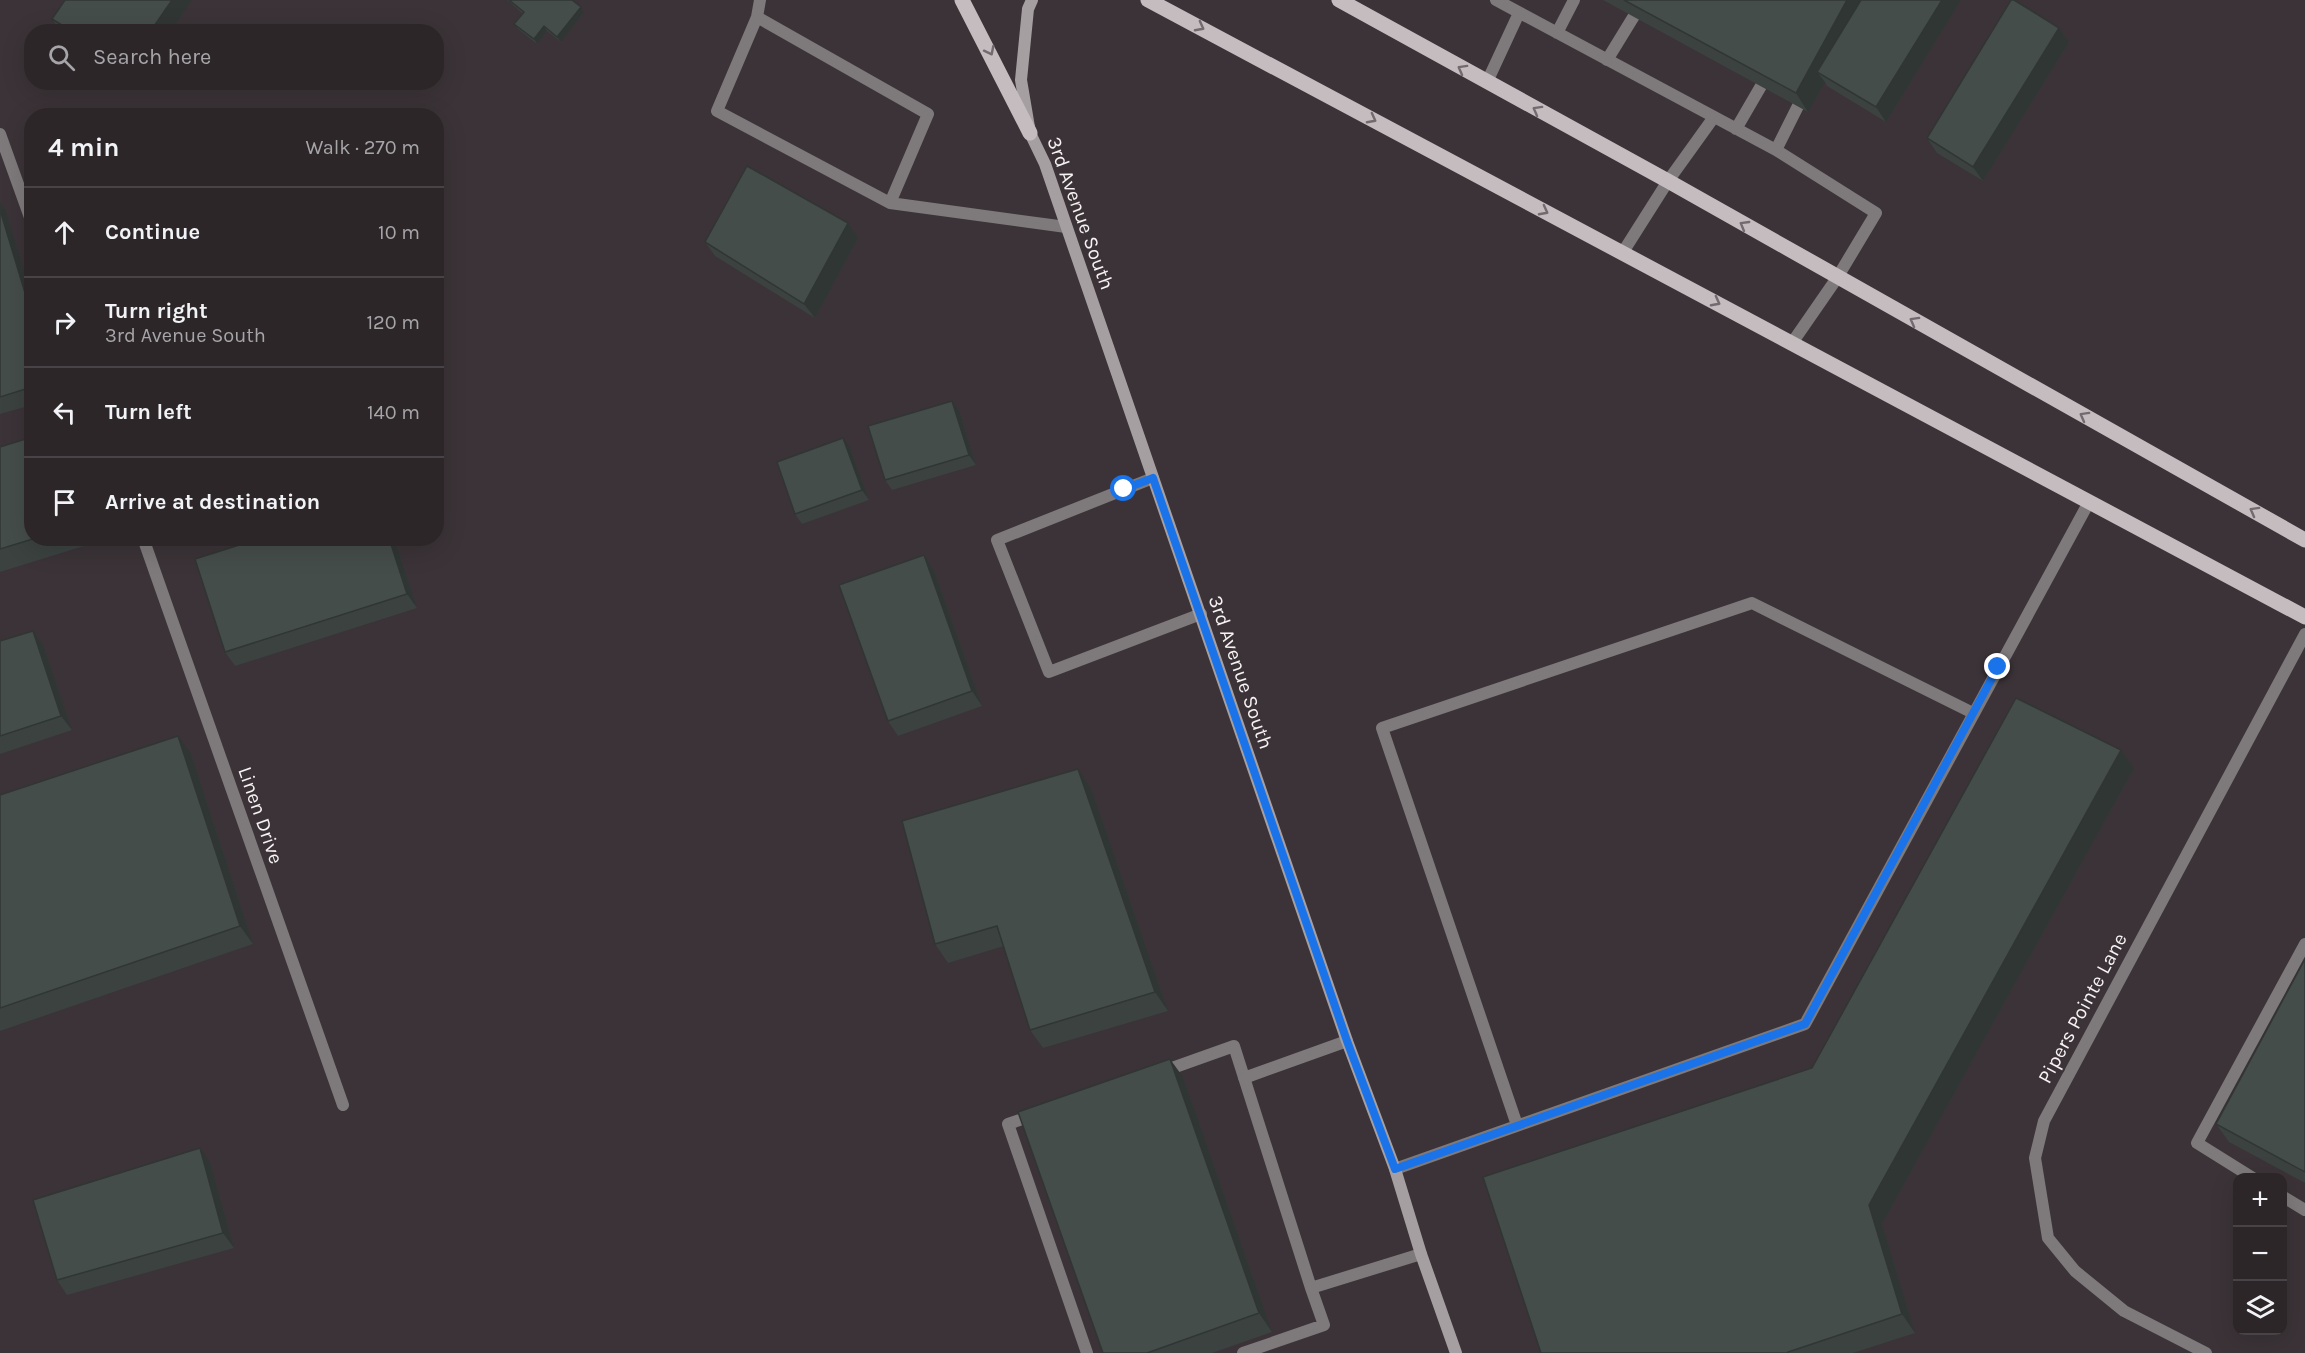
<!DOCTYPE html>
<meta charset="utf-8">
<style>
body{margin:0;font-family:Karla,sans-serif;background:#342e31;color:#f1f3f6}
.controls{position:absolute;right:18px;bottom:18px;display:grid;overflow:hidden;border-radius:12px;box-shadow:0 6px 24px #0002}
.controls button{width:54px;height:54px;display:grid;place-items:center;padding:0;border:0;border-bottom:2px solid #484346;background:#2c2629;color:#f1f3f6;font:30px sans-serif}
.stop{position:absolute;width:18px;height:18px;margin:-14px;border:4px solid #1a73e8;border-radius:50%;background:#fff}
.stop.end{background:#1a73e8;border-color:#fff;box-shadow:0 2px 6px #0008}
.list{margin:0;padding:0;list-style:none}
h2{display:flex;justify-content:space-between;align-items:center;height:78px;margin:0;padding:0 24px;font-size:26px}
h2 small{font-size:20px;font-weight:400;color:#a6a5a8}
.list li{display:grid;grid-template-columns:39px 1fr auto;gap:18px;align-items:center;box-sizing:border-box;height:90px;padding:0 24px;border-top:2px solid #484346}
.list b{display:block;font-size:22px;white-space:nowrap}
.list p{margin:0;font-size:20px;white-space:nowrap;color:#a6a5a8}
.list em{font-size:20px;font-style:normal;color:#a6a5a8}
.icon{flex:none;width:33px;height:33px;fill:none;stroke:currentColor;stroke-width:2;stroke-linecap:round;stroke-linejoin:round}
.map{position:relative;flex:none;width:2305px;height:1353px;overflow:hidden}
.search{position:absolute;background:#2c2629;box-shadow:0 6px 24px #0002;left:24px;top:24px;width:420px;height:66px;display:flex;align-items:center;gap:15px;box-sizing:border-box;padding:0 21px;border-radius:24px;color:#a6a5a8;font-size:22px}
.panel{position:absolute;background:#2c2629;box-shadow:0 6px 24px #0002;left:24px;top:108px;width:420px;height:438px;border-radius:24px}
.map>svg:first-child{display:block}
.lines{fill:none;stroke-linecap:round;stroke-linejoin:round}
.lane{stroke:#7e797b;stroke-width:12}
.street{stroke:#7e797b;stroke-width:12}
.secondary{stroke:#a69fa2;stroke-width:12}
.primary{stroke:#c5bcc0;stroke-width:15}
.wall{fill:#3b4240}
.shaded-wall{fill:#303634}
.building{fill:#454d4a;stroke:#303634;stroke-width:1.5}
.oneway{stroke:#726a6e}
.route{stroke:#1a73e8;stroke-width:8}
.labels{text-anchor:middle;stroke-width:4.5;stroke-linejoin:round;paint-order:stroke}
.street-label{font-size:20px;fill:#f7f2f4;stroke:#3b3337}
</style>
<div class="map">
<svg width="2305" height="1353" viewBox="0 0 2305 1353">
<rect width="100%" height="100%" fill="#3b3337"/>
<g class="lines">
<!-- lane -->
<path class="lane" d="M 760,0 L 757,17 L 717,111 L 890,203 L 1066,227
M 1496,0 L 1776,150 L 1876,213 L 1837,278 L 1792,343
M 757,17 L 928,114 L 890,203
M 1557,33 L 1574,0
M 1607,60 L 1634,16
M 1487,82 L 1519,13
M 1736,129 L 1761,86
M 1776,150 L 1798,106
M 1623,252 L 1668,181 L 1714,117
M 1153,478 L 997,540 L 1049,672 L 1201,614
M 1161,1072 L 1234,1046 L 1311,1288 L 1421,1254
M 1244,1078 L 1347,1041
M 1037,1114 L 1008,1124 L 1087,1353
M 1517,1125 L 1382,728 L 1752,603 L 1973,713
M 1395,1169 L 1805,1024 L 2089,502
M 2253,1178 L 2197,1143 L 2305,944
M 2282,1196 L 2305,1210
M 1243,1353 L 1324,1325 L 1311,1288"/>
<!-- street -->
<path class="street" d="M 0,134 L 32,223
M 143,538 L 343,1105
M 2206,1353 L 2124,1311 L 2075,1271 L 2048,1238 L 2035,1158 L 2044,1121 L 2305,634"/>
<!-- secondary -->
<path class="secondary" d="M 1032,0 L 1028,9 L 1021,80 L 1030,133 L 1045,164 L 1347,1041 L 1395,1169 L 1421,1254 L 1456,1353"/>
<!-- primary -->
<path class="primary" d="M 962,0 L 1030,133
M 1148,0 L 2305,617
M 1339,0 L 1668,181 L 2305,540"/>
</g>
<!-- wall -->
<path class="wall" d="M 65,0 L 192,0 L 170,32 L 61,32 L 52,19 Z
M 507,0 L 572,0 L 581,7 L 584,12 L 561,42 L 547,31 L 537,44 L 518,29 L 514,24 L 522,13 Z
M 1603,0 L 1961,0 L 1886,122 L 1827,86 L 1825,82 L 1808,112 Z
M 2059,28 L 2069,42 L 1983,181 L 1937,153 L 1927,138 Z
M 0,202 L 6,211 L 32,296 L 32,405 L 0,414 Z
M 848,223 L 858,238 L 815,318 L 715,256 L 705,242 Z
M 952,401 L 959,410 L 976,465 L 892,490 L 885,480 Z
M 0,447 L 32,538 L 100,538 L 100,541 L 0,572 Z
M 850,448 L 869,500 L 802,524 L 795,514 Z
M 261,538 L 394,538 L 417,608 L 235,666 L 225,652 Z
M 924,555 L 934,570 L 982,706 L 898,736 L 888,721 Z
M 33,631 L 43,645 L 72,730 L 0,754 L 0,641 Z
M 2121,750 L 2134,768 L 1882,1224 L 1915,1333 L 1853,1353 L 1541,1353 L 1812,1068 Z
M 191,754 L 253,944 L 0,1031 L 0,795 Z
M 1078,769 L 1091,788 L 1168,1011 L 1043,1048 L 1030,1030 L 1004,946 L 948,963 L 935,944 Z
M 2305,959 L 2305,1183 L 2229,1142 L 2216,1124 Z
M 1183,1077 L 1272,1332 L 1212,1353 L 1103,1353 Z
M 210,1162 L 234,1248 L 67,1295 L 57,1280 Z"/>
<!-- shaded-wall -->
<path class="shaded-wall" d="M 172,0 L 192,0 L 170,32 L 150,32 Z
M 1847,0 L 1870,0 L 1817,72 L 1825,82 L 1808,112 L 1796,93 Z
M 1942,0 L 1961,0 L 1886,122 L 1876,107 Z
M 581,7 L 584,12 L 561,42 L 557,37 Z
M 544,26 L 547,31 L 537,44 L 534,39 Z
M 2059,28 L 2069,42 L 1983,181 L 1973,167 Z
M 0,202 L 6,211 L 32,296 L 32,316 L 0,210 Z
M 848,223 L 858,238 L 815,318 L 804,304 Z
M 952,401 L 959,410 L 976,465 L 969,455 Z
M 843,438 L 850,448 L 869,500 L 862,490 Z
M 389,538 L 394,538 L 417,608 L 407,594 Z
M 924,555 L 934,570 L 982,706 L 972,691 Z
M 33,631 L 43,645 L 72,730 L 61,716 Z
M 178,736 L 191,754 L 253,944 L 240,926 Z
M 2121,750 L 2134,768 L 1882,1224 L 1915,1333 L 1902,1314 L 1869,1205 Z
M 1078,769 L 1091,788 L 1168,1011 L 1155,992 Z
M 1170,1059 L 1183,1077 L 1272,1332 L 1259,1313 Z
M 200,1148 L 210,1162 L 234,1248 L 223,1233 Z"/>
<!-- building -->
<path class="building" d="M 65,0 L 172,0 L 150,32 L 73,32 L 52,19 Z
M 509,0 L 572,0 L 581,7 L 557,37 L 544,26 L 534,39 L 514,24 L 524,12 Z
M 1624,0 L 1847,0 L 1796,93 Z
M 1861,0 L 1942,0 L 1876,107 L 1817,72 Z
M 2011,0 L 2014,0 L 2059,28 L 1973,167 L 1927,138 Z
M 747,166 L 848,223 L 804,304 L 705,242 Z
M 0,210 L 32,316 L 32,387 L 0,397 Z
M 952,401 L 969,455 L 885,480 L 868,426 Z
M 32,437 L 32,538 L 36,538 L 0,549 L 0,447 Z
M 843,438 L 862,490 L 795,514 L 777,462 Z
M 261,538 L 389,538 L 407,594 L 225,652 L 195,559 Z
M 924,555 L 972,691 L 888,721 L 839,585 Z
M 33,631 L 61,716 L 0,736 L 0,641 Z
M 2016,698 L 2121,750 L 1869,1205 L 1902,1314 L 1788,1352 L 1788,1353 L 1541,1353 L 1483,1177 L 1812,1068 Z
M 178,736 L 240,926 L 0,1008 L 0,795 Z
M 1078,769 L 1155,992 L 1030,1030 L 997,926 L 935,944 L 902,821 Z
M 2305,959 L 2305,1172 L 2216,1124 Z
M 1170,1059 L 1259,1313 L 1147,1353 L 1103,1353 L 1018,1112 Z
M 200,1148 L 223,1233 L 57,1280 L 33,1200 Z"/>
<!-- one-way arrows -->
<defs><path id="oneway-chevron" d="M-2-3.5L2.5 0L-2 3.5" fill="none" stroke-width="1.6" stroke-linecap="round" stroke-linejoin="round" transform="scale(1.5)"/></defs>
<g class="oneway">
<use href="#oneway-chevron" transform="translate(1200 27) rotate(28)"/>
<use href="#oneway-chevron" transform="translate(990 51) rotate(63)"/>
<use href="#oneway-chevron" transform="translate(1462 69) rotate(-151)"/>
<use href="#oneway-chevron" transform="translate(1537 110) rotate(-151)"/>
<use href="#oneway-chevron" transform="translate(1372 119) rotate(28)"/>
<use href="#oneway-chevron" transform="translate(1544 211) rotate(28)"/>
<use href="#oneway-chevron" transform="translate(1744 225) rotate(-150)"/>
<use href="#oneway-chevron" transform="translate(1716 302) rotate(28)"/>
<use href="#oneway-chevron" transform="translate(1914 321) rotate(-151)"/>
<use href="#oneway-chevron" transform="translate(2084 416) rotate(-151)"/>
<use href="#oneway-chevron" transform="translate(2254 511) rotate(-151)"/>
</g>
<g class="lines">
<!-- route -->
<path class="route" d="M 1124,489 L 1153,478 L 1347,1041 L 1395,1169 L 1805,1024 L 1998,667"/>
</g>
<g class="labels">
<!-- street labels -->
<g class="street-label">
<text transform="translate(1081 213) rotate(70)" y="7">3rd Avenue South</text>
<text transform="translate(1241 672) rotate(71)" y="7">3rd Avenue South</text>
<text transform="translate(261 815) rotate(71)" y="7">Linen Drive</text>
<text transform="translate(2082 1008) rotate(-62)" y="7">Pipers Pointe Lane</text>
</g>
</g>
</svg>
<div class="controls">
<button>+</button>
<button>−</button>
<button><svg class="icon" aria-label="layers" viewBox="0 0 24 24"><path d="M12 4l9 5-9 5-9-5zM3 14l9 5 9-5"/></svg></button>
</div>
<div class="stop" style="left:1124px;top:489px"></div>
<div class="stop end" style="left:1998px;top:667px"></div>
<div class="search"><svg class="icon" aria-label="search" viewBox="0 0 24 24"><circle cx="10" cy="10" r="6"/><path d="M15 15l6 6"/></svg>Search here</div>
<section class="panel">
<h2>4 min<small>Walk · 270 m</small></h2>
<ul class="list">
<li><svg class="icon" aria-label="ahead" viewBox="0 0 24 24"><path d="M12 20V5M6 11l6-6 6 6"/></svg><div><b>Continue</b></div><em>10 m</em></li>
<li><svg class="icon" aria-label="right" viewBox="0 0 24 24"><path d="M7 20v-9h11M14 6l5 5-5 5"/></svg><div><b>Turn right</b><p>3rd Avenue South</p></div><em>120 m</em></li>
<li><svg class="icon" aria-label="left" viewBox="0 0 24 24"><path d="M17 20v-9H6M10 6l-5 5 5 5"/></svg><div><b>Turn left</b></div><em>140 m</em></li>
<li><svg class="icon" aria-label="arrive" viewBox="0 0 24 24"><path d="M6 21V4h12l-3 4 3 4H6"/></svg><div><b>Arrive at destination</b></div></li>
</ul>
</section>
</div>
